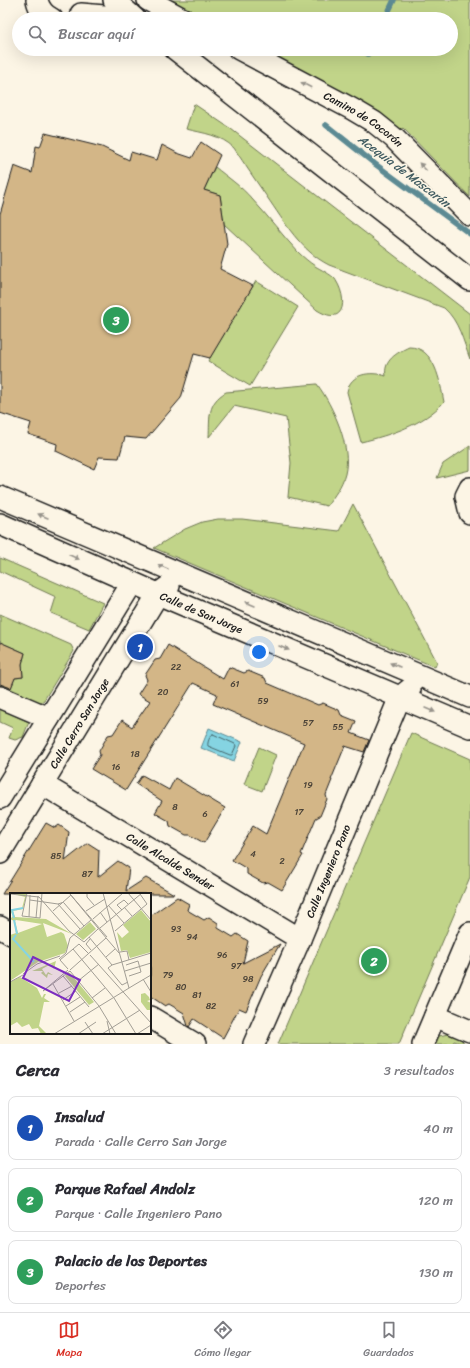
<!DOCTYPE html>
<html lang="es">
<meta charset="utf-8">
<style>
body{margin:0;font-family:Sriracha,sans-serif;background:#f7f7f7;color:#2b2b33}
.you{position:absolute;left:259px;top:652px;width:14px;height:14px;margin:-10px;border:3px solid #fff;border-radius:50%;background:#1a73e8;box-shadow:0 0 0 6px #1a73e833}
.badge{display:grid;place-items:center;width:26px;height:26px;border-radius:50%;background:#d93025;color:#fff;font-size:13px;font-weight:700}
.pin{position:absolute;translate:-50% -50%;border:2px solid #fff;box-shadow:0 1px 4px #0006}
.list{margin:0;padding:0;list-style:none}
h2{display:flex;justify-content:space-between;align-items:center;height:52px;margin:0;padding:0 16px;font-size:17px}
h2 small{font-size:13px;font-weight:400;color:#7c7c81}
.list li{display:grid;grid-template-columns:26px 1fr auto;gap:12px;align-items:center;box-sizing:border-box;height:64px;margin:0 8px 8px;padding:0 8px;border:1px solid #e1e1e2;border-radius:8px}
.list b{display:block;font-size:15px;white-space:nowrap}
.list p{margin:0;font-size:13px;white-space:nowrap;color:#7c7c81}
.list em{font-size:13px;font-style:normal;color:#7c7c81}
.icon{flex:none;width:22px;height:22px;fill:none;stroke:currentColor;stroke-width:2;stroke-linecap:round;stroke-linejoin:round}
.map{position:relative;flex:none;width:470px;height:1044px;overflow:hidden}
.search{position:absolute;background:#fff;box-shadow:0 4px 16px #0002;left:12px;right:12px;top:12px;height:44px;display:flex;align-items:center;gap:10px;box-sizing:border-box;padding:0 14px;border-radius:22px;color:#7c7c81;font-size:15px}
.sheet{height:268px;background:#fff}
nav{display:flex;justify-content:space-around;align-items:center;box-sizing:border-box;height:56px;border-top:1px solid #e1e1e2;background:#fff;font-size:11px;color:#7c7c81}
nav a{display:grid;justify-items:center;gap:2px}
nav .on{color:#d93025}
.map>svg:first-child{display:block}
.green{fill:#c1d489;stroke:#6e7852}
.water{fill:#85d4e2;stroke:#5b8a93}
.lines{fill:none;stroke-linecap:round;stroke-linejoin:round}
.shore{stroke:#46666b;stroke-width:1}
.stream{stroke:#5b8a93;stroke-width:5.5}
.building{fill:#d3b687;stroke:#1c1c1c}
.minor-casing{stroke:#1c1c1c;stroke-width:24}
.minor{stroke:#fcf5e5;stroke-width:21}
.oneway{fill:#97938b}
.labels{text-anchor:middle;stroke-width:3.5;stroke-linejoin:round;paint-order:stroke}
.number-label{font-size:9px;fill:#4a4237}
.street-label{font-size:11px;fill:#1c1c1c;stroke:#fcf5e5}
.water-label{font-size:12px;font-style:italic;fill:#415c61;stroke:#fcf5e5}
.inset-river{fill:none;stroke:#85d4e2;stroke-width:2}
.inset-road{fill:none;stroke:#a29e95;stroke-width:1}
.view{fill:#7b2cbf;fill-opacity:0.15;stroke:#7b2cbf;stroke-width:2}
.inset-edge{fill:none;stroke:#1c1c1c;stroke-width:2}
</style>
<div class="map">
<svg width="470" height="1044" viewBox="0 0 470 1044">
<rect width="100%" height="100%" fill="#fcf5e5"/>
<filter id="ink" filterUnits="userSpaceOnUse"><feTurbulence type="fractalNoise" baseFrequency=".025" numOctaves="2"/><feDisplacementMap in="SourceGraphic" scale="8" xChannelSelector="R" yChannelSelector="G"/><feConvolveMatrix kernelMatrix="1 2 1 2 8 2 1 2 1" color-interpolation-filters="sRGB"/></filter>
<g filter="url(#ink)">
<!-- green -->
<path class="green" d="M 163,0 L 470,0 L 470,197 L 403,128 L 397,133 L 253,49 L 451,49 L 451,19 L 195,19 Z
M 194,104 L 231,129 L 470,314 L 470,359 C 463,341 459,321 444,308 L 329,265 C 301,251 285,223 267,197 C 256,181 245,165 234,148 C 221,135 203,133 186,129 Z
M 215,167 C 227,177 241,186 252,199 C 268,216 282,235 298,252 C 303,257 309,262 315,266 C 320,269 332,275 335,279 C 348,298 346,328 317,310 L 224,224 L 220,195 L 204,190 Z
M 256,281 L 298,307 L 250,386 L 208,361 Z
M 409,347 C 435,347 440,382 444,402 C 423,425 390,435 361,442 L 347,392 C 350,373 371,371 386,376 C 383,361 396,353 409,347 Z
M 317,384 C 333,406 352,447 345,474 C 342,486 334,496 327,506 L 288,497 L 291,463 L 286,418 L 234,406 L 209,437 C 210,417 207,403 226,392 Z
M 470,446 L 470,470 L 437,478 L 443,464 Z
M 353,504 L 437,662 L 435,667 L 154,548 L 185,529 L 202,522 L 218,519 L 242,519 L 339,531 Z
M 0,558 L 103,603 L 89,629 L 51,613 L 56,597 L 0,571 Z
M 0,614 L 71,645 L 74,651 L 44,700 L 38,704 L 0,689 L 0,684 L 11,688 L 15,678 L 23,677 L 22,664 L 25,653 L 0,642 Z
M 0,709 L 29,722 L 23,737 L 15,740 L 9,738 L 13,728 L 0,722 Z
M 411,733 L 470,759 L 470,877 L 399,1044 L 278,1044 Z
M 259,747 L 276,755 L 262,791 L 244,784 Z
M 448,1034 L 461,1038 L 464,1044 L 454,1041 L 453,1044 L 432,1044 L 439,1036 Z"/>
<!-- water -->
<path class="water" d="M 209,728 L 242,742 L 234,761 L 201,748 Z"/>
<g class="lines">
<!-- shore -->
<path class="shore" d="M 213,734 L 235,744 L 236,746 L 232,755 L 230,755 L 208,746 C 207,743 210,735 213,734 Z"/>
<!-- stream -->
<path class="stream" d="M 385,19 L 394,0
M 368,54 L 370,49
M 326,125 L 375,164 L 470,234"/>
</g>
<!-- building -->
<path class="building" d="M 45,133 L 102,147 L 129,160 L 131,152 L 157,160 L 162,145 L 177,153 L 192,158 L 201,142 L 220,155 L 204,190 L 220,195 L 227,244 L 220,269 L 253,286 L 210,358 L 194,354 L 181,398 L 146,439 L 125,437 L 119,458 L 99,457 L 94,469 L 56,451 L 57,444 L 28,434 L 31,423 L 0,413 L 0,214 L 14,166 L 32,173 L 36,146 L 40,147 Z
M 0,642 L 25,653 L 22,664 L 23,677 L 15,678 L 11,688 L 0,684 Z
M 168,645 L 223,679 L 229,667 L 244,673 L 248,671 L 265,678 L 267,683 L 281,689 L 318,705 L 323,703 L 339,710 L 341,715 L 356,721 L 351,733 L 369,740 L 364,752 L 345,746 L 331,780 L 332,780 L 326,795 L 327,799 L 320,816 L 316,818 L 301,854 L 303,855 L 282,890 L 268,882 L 263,883 L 247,874 L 247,869 L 232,860 L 253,826 L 266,834 L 304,743 L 213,704 L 217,694 L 193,683 L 126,790 L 91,769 L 100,755 L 99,751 L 108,735 L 113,734 L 122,720 L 132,727 L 150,701 L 138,694 L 147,680 L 145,675 L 155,660 L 160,659 Z
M 142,775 L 169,790 L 175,778 L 225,808 L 204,843 L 190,835 L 186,835 L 170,826 L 169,821 L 155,813 L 162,801 L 136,784 Z
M 46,823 L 55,828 L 59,825 L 69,832 L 65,861 L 88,843 L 99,850 L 98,877 L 118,861 L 129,868 L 126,891 L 146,878 L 174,894 L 2,894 Z
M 177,897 L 189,904 L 187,910 L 204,920 L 209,917 L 218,923 L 218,928 L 233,937 L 237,934 L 248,941 L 243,963 L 280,944 L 261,976 L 246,1011 L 239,1008 L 223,1038 L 194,1019 L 189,1027 L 188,1026 L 184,1013 L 169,1004 L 165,1006 L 150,996 L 150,916 Z"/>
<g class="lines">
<defs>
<g id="minor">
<path d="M 37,0 C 39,9 44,15 52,19"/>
<path d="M 114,0 L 135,19"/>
<path d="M 148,0 L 183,19"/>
<path d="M 81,14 L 104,16 L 115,19"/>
<path d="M 175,49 L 470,280"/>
<path id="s1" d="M 239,49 L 352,109 L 374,122 L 394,138 L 470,215"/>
<path d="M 470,488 L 466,496 L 470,513"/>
<path d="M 0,497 L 470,697"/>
<path id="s2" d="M 0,524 L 158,594 L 470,727"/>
<path d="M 0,697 L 49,718"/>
<path id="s3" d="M 42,784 L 300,939"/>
<path d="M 0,798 L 132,583"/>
<path id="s4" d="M 0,853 L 158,594 L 169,586"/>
<path d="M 0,927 L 11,934"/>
<path d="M 435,1016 L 470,1031"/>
<path d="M 150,1017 L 195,1044"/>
<path id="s5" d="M 254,1044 L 300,939 L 400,697 L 410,689"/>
<path d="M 423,1044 L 470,933"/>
</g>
</defs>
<!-- minor casing -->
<use href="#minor" class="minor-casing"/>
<!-- minor -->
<use href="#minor" class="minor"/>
</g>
<!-- one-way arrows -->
<defs><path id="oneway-solid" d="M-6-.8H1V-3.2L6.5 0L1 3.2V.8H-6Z"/></defs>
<g class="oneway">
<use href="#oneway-solid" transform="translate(306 85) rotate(-152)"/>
<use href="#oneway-solid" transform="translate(423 167) rotate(-134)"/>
<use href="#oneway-solid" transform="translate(43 516) rotate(-157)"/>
<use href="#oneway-solid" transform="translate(74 557) rotate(24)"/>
<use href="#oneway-solid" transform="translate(163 567) rotate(-157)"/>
<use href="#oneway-solid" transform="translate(250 604) rotate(-157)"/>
<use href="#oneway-solid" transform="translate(284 648) rotate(23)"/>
<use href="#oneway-solid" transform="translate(395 665) rotate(-157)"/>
<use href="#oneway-solid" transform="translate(430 710) rotate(23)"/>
</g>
</g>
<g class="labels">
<!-- number labels -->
<g class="number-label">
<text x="176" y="670">22</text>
<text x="235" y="687">61</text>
<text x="163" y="695">20</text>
<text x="263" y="704">59</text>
<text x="308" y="726">57</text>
<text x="338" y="730">55</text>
<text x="135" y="757">18</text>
<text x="116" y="770">16</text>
<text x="308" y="788">19</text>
<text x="175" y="810">8</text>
<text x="299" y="815">17</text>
<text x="205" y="817">6</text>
<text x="253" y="857">4</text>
<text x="56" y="859">85</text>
<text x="282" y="864">2</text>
<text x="87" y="877">87</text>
<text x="176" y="932">93</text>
<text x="192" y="940">94</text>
<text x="222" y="958">96</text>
<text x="236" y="969">97</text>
<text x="168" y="978">79</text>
<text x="248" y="982">98</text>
<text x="181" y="990">80</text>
<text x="197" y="998">81</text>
<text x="211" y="1009">82</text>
</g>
<!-- street labels -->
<g class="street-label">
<text dy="4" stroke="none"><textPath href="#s1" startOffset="143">Camino de Cocorón</textPath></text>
<text dy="4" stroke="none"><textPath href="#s2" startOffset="220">Calle de San Jorge</textPath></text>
<text dy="4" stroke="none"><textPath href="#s4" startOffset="152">Calle Cerro San Jorge</textPath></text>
<text dy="4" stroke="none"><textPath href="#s3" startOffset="150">Calle Alcalde Sender</textPath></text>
<text dy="4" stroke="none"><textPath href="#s5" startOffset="188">Calle Ingeniero Pano</textPath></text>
</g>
<!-- water labels -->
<g class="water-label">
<text transform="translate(404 171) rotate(37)" y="4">Acequia de Mascarán</text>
</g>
</g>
<!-- overview -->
<g transform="translate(10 893)">
<rect width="141" height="141" fill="#fcf5e5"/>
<path d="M 0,0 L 17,0 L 13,16 L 3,18 L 5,24 L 36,26 L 62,41 L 33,30 L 37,44 L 51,39 L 54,41 L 58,53 L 55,60 L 28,69 L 0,88 L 0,42 L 6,40 L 4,28 L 0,26 L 3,23 L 0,17 L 12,15 L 15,4 ZM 5,28 L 6,27 L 32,31 L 8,40 ZM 131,17 L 141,29 L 141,59 L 120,65 L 117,57 L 111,58 L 107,39 L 112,45 L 119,39 L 113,32 ZM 80,29 L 86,36 L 73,47 L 66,41 ZM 46,68 L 44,76 L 41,71 L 32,76 L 36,82 L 38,79 L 43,82 L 38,81 L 37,85 L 31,80 L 33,78 L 22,78 ZM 58,80 L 60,80 L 84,109 L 79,112 L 55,83 ZM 10,84 L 27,95 L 32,105 L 34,101 L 36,101 L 34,105 L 40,109 L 34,109 L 29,133 L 37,141 L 31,141 L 28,135 L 22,136 L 19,131 L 12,134 L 7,129 L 0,133 L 0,89 ZM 135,100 L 139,104 L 140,107 L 137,108 L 141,110 L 141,117 L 137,117 L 131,109 L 131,101 Z" fill="#c1d489" fill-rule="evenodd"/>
<path class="inset-river" d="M 4,25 L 2,17 L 13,15M 4,27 L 7,41M 6,42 L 3,46 L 24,69"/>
<path class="inset-road" d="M 17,0 L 12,23 L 30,25 L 32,0M 77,0 L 77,4 L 84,12M 93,0 L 119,95M 118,0 L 141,27M 0,1 L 29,4 L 59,38 L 74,49 L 88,36M 20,7 L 48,11 L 54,9M 54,10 L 74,33M 48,11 L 70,36M 98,12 L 114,30M 114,14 L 122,23M 112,17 L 107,12 L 114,7 L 118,11M 43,18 L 61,2M 76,18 L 95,6M 90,19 L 97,29M 19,24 L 20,2M 26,25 L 28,3M 83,26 L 113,0M 90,35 L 132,0M 105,38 L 137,11 L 130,1M 79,44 L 102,72M 80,46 L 76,51 L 81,57M 97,46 L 60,1 L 97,44M 97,46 L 109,60M 63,56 L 104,105 L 126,141M 110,59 L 117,58 L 119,67M 80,62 L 141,130M 96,64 L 105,56M 49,66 L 56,60 L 60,45 L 81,27M 50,67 L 69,51 L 78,60M 50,67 L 58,76M 116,72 L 128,68 L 131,79 L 119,83M 58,77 L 33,98 L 60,78M 60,77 L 96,45M 60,78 L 89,113 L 106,141M 115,78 L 141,70M 13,81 L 27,71 L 50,63M 53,83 L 79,114M 133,86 L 141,99M 68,88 L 89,71M 0,89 L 13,82M 118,89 L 112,92 L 98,75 L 102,72 L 141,60M 43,91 L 64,128M 124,92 L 141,82M 49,100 L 62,93M 82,105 L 95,95M 53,107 L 66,98M 56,113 L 70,104M 60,119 L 75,109M 97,128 L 100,141M 75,129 L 83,141M 44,141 L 124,92M 68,141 L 86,129M 92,141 L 130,117M 127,141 L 141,132"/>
<path class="view" d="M 23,64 L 70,87 L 59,108 L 13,85 Z"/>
<rect width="141" height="141" class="inset-edge"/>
</g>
</svg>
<div class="you"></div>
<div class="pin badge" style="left:140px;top:647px;background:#1a4fb4">1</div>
<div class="pin badge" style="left:374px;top:961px;background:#2e9e5b">2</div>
<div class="pin badge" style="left:116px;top:320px;background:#2e9e5b">3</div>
<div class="search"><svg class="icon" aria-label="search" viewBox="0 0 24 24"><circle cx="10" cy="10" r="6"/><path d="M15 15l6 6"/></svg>Buscar aquí</div>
</div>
<section class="sheet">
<h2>Cerca<small>3 resultados</small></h2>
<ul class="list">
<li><span class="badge" style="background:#1a4fb4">1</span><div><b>Insalud</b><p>Parada · Calle Cerro San Jorge</p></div><em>40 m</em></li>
<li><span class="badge" style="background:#2e9e5b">2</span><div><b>Parque Rafael Andolz</b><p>Parque · Calle Ingeniero Pano</p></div><em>120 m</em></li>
<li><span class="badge" style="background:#2e9e5b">3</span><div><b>Palacio de los Deportes</b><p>Deportes</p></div><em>130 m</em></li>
</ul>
</section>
<nav>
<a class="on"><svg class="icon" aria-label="map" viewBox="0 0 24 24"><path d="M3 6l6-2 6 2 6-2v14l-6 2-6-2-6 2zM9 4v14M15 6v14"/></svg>Mapa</a>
<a><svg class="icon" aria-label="directions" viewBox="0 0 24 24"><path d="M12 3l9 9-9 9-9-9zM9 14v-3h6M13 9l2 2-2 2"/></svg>Cómo llegar</a>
<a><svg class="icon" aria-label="saved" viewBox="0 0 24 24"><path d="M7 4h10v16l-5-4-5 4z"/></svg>Guardados</a>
</nav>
